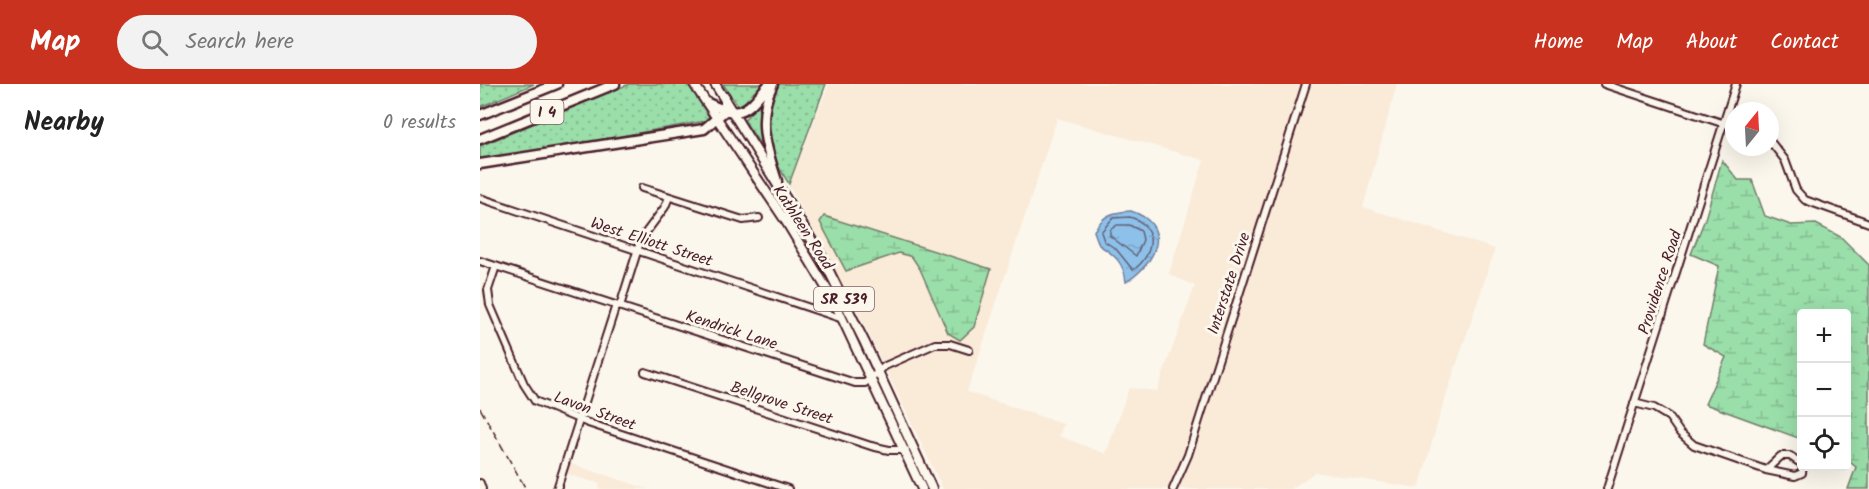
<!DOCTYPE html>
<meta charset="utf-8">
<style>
body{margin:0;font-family:Kalam,sans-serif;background:#f2f2f2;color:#222}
.controls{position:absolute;right:18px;bottom:18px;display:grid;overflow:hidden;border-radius:6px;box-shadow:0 6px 24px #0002}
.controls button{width:54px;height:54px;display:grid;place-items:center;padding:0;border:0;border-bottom:2px solid #e0e0e0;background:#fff;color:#222;font:30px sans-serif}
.compass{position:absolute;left:1245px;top:18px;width:54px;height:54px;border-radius:50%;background:#fff;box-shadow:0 6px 24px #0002;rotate:18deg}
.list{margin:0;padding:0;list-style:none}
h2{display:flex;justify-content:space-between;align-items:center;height:78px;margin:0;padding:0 24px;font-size:26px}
h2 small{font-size:20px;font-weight:400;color:#767676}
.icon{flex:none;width:33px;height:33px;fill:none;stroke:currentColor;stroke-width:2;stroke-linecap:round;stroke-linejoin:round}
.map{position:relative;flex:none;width:1389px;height:405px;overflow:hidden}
header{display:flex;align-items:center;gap:36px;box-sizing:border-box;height:84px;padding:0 30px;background:#c8321e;color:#fff}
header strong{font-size:28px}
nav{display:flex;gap:33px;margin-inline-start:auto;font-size:21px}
.search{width:420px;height:54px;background:#f2f2f2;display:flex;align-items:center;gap:15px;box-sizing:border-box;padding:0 21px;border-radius:33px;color:#767676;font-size:22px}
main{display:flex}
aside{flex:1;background:#fff}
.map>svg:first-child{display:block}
.built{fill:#faead8;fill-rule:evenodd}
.grass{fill:url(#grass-dots);stroke:#727e6a;stroke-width:1.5}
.wetland{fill:url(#wetland-marsh);stroke:#727e6a;stroke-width:1.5}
.water{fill:url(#water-ripples);stroke:#72809e;stroke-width:1.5}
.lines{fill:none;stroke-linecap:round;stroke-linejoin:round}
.shore{stroke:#656077;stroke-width:1.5}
.minor-casing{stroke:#4a1f2b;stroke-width:10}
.major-casing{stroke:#4a1f2b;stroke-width:12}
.highway-casing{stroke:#4a1f2b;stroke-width:13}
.minor{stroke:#fbf7ec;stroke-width:6}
.major{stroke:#fbf7ec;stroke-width:8}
.highway{stroke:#fbf7ec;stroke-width:8}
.rail{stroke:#4a1f2b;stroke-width:1.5;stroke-dasharray:9 4.5;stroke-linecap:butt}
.labels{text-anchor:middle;stroke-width:6;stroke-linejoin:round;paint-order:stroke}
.shield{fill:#fbf7ec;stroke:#7f6065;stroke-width:1.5}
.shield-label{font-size:15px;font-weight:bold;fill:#4a1f2b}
.street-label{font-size:16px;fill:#4a1f2b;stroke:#fbf7ec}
</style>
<header>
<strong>Map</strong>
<div class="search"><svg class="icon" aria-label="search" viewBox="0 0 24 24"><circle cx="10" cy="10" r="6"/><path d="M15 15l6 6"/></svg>Search here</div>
<nav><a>Home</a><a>Map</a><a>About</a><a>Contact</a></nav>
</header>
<main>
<aside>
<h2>Nearby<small>0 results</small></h2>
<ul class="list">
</ul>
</aside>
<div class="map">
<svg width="1389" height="405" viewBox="0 0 1389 405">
<defs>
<pattern id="grass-dots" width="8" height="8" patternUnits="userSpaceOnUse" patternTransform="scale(1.5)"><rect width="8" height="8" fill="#9adeaa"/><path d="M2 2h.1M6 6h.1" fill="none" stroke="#86be92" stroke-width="1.8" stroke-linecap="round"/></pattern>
<pattern id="wetland-marsh" width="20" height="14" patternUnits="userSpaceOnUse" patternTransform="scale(1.5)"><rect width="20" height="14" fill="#9adeaa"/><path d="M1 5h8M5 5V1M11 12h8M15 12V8" fill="none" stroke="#86be92"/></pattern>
<pattern id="water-ripples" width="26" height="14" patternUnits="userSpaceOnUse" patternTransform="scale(1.5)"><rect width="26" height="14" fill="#8dc1ea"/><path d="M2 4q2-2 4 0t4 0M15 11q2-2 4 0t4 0" fill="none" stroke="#7ba5c9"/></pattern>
</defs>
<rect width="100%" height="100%" fill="#fbf7ec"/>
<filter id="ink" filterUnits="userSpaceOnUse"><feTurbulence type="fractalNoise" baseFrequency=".0167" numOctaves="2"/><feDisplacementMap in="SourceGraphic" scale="12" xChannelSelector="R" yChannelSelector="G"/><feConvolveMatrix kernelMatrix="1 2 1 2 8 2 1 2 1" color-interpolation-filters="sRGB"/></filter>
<g filter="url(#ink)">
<!-- built -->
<path class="built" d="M 349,0 L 823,0 L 705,370 L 690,405 L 463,405 L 406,286 L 456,263 L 469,263 L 491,270 L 493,264 L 471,257 L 455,257 L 403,281 L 385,242 L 309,102 ZM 577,34 L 724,76 L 689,190 L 715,202 L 677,307 L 649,304 L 626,370 L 579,352 L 583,340 L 487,308 ZM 359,136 L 506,206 L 468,249 L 440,185 L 432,173 L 419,169 L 366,187 Z
M 829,0 L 917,0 L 883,123 L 1015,165 L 961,327 L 939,404 L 835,388 L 811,405 L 696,405 L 710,372 Z
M 88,379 L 168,405 L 119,405 L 120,400 L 84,389 Z"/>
<!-- grass -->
<path class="grass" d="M 0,0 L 54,0 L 0,23 Z
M 149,0 L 208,0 L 231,36 L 0,77 L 0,62 Z
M 243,0 L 285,0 L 259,24 Z
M 296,0 L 346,0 L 309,100 L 292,72 L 285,36 Z
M 283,15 L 279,40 L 280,60 L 264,36 Z"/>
<!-- wetland -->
<path class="wetland" d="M 1242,76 L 1258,96 L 1272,96 L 1285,132 L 1311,141 L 1336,140 L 1361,153 L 1389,181 L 1389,405 L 1368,405 L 1376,383 L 1367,376 L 1366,230 L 1322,230 L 1321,355 L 1225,320 L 1246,273 L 1223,260 L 1239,182 L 1211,170 L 1225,135 Z
M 344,132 L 511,185 L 494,243 L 480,256 L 468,249 L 440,185 L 432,173 L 419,169 L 366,187 L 340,138 Z"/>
<!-- water -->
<path class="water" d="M 651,127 C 694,141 676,180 646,198 C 644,179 635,171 619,161 L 614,147 C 624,130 633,128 651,127 Z"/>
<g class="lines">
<!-- shore -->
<path class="shore" d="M 650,133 C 678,141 675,171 653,186 L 636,165 L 624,157 L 621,148 L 633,134 Z
M 637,141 L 649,141 L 661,147 L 663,156 L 656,172 L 630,152 L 630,146 Z"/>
<defs>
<path id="minor" d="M 1124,0 L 1254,43
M 1290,57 L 1305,76 L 1316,106 L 1325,116 L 1389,139
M 162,104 L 263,136 L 279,134
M 0,114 L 363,235
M 0,177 L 375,299 L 385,299 L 405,282 L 455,260 L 470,260 L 489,266
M 16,182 L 8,206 L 10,221 L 44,300 L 55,317 L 108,339 L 308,405
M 140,222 L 161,155 L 185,123 L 189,113
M 336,226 L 352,213
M 165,288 L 391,362 L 409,366 L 426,366
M 1154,319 L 1174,324 L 1189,333 L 1200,349 L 1214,361 L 1286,386 L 1315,392 L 1322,389 L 1323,382
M 1286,386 L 1301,372 L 1310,372 L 1322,380
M 0,399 L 2,405
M 77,405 L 136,221
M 693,405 L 708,371 L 826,0
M 1127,405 L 1256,0"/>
<path id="major" d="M 214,0 L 307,139 L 354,217 L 442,405
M 235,0 L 341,171 L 385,259 L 452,405"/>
<path id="highway" d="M 293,0 C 276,34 286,63 297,97
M 228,19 C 262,36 266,27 289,0
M 0,31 L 77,0
M 0,55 L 135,0
M 0,80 L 224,45 L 245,27 L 245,13"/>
</defs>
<!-- minor casing -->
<use href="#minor" class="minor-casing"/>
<!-- major casing -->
<use href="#major" class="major-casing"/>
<!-- highway casing -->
<use href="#highway" class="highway-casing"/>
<!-- minor -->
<use href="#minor" class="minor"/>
<!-- major -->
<use href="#major" class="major"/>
<!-- highway -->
<use href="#highway" class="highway"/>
<!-- rail -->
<path class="rail" d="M 0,324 L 46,405"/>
</g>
</g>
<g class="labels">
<!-- shield labels -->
<g class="shield">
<rect x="50.5" y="16" width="33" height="24" rx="4.5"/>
<rect x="334" y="203" width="60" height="24" rx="4.5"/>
</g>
<g class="shield-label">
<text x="67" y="33">I 4</text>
<text x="364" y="220">SR 539</text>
</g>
<!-- street labels -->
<g class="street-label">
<text transform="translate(324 143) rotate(57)" y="6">Kathleen Road</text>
<text transform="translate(172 157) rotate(18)" y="6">West Elliott Street</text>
<text transform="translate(1179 198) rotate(-72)" y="6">Providence Road</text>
<text transform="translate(748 199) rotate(-72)" y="6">Interstate Drive</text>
<text transform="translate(252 245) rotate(18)" y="6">Kendrick Lane</text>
<text transform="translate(302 318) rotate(18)" y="6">Bellgrove Street</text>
<text transform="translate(115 326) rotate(20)" y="6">Lavon Street</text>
</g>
</g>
</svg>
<div class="controls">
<button>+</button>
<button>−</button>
<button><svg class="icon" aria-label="locate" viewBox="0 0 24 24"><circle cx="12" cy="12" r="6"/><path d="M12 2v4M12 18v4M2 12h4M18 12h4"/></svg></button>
</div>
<svg class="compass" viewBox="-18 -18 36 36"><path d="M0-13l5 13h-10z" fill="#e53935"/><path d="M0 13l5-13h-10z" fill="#767676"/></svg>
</div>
</main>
